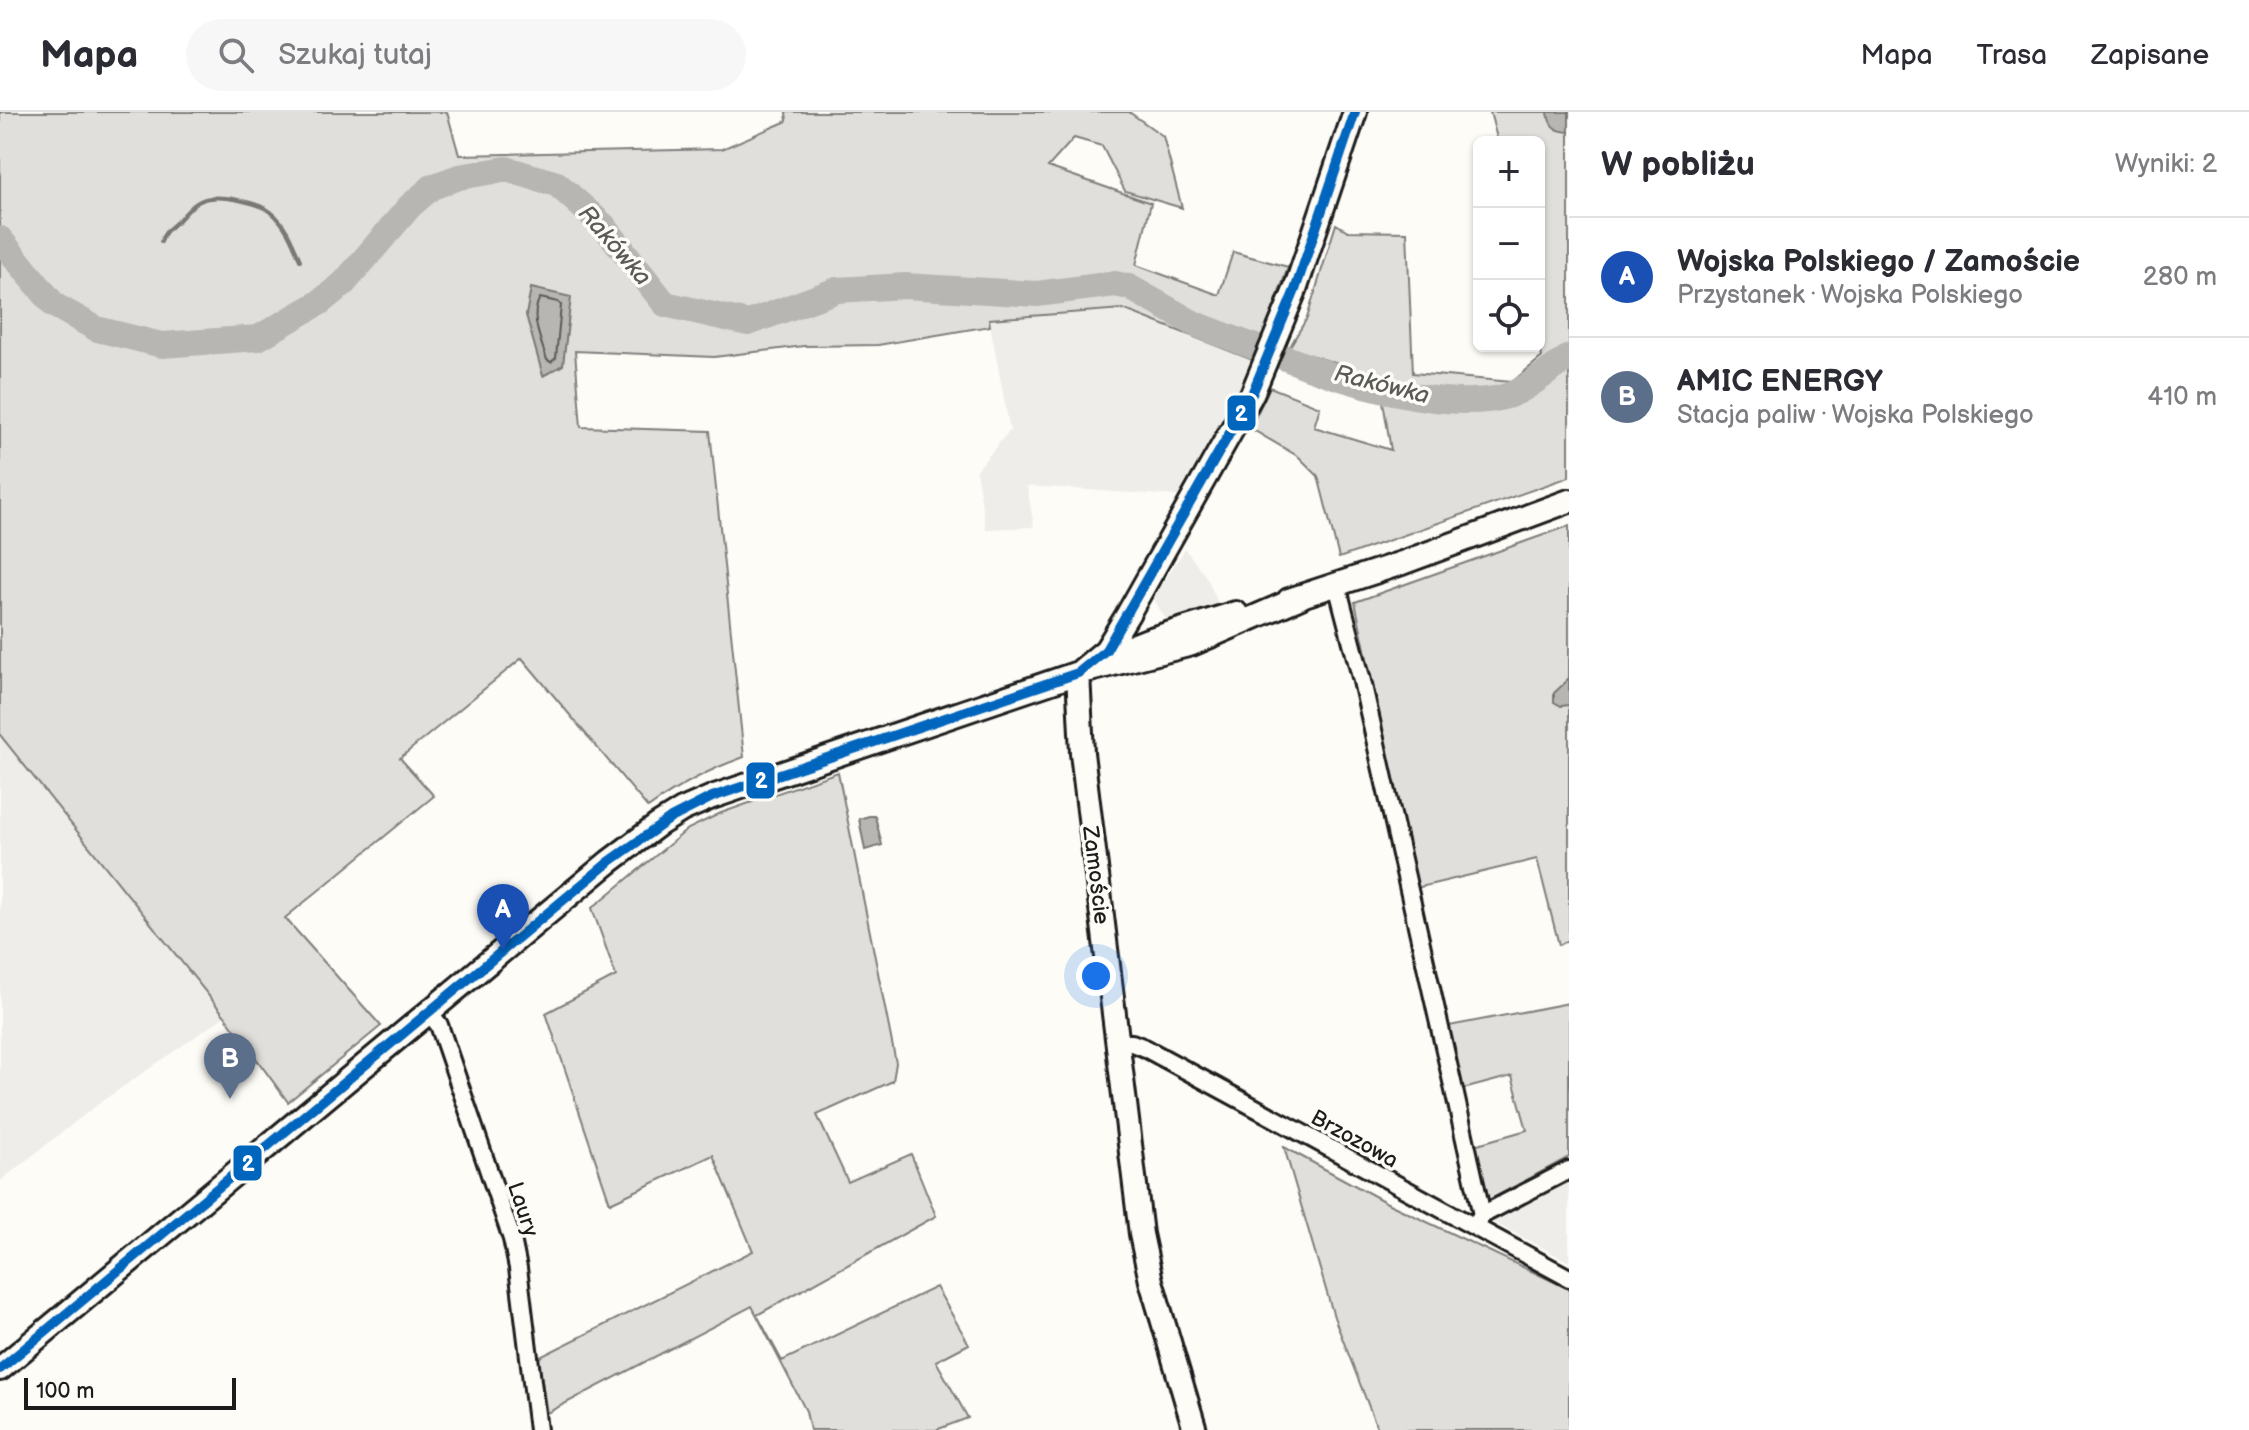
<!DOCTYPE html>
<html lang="pl">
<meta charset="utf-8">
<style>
body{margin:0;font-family:"Balsamiq Sans",sans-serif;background:#f7f7f7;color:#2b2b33}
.controls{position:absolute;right:24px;top:24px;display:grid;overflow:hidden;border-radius:12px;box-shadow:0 2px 6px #0004}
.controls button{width:72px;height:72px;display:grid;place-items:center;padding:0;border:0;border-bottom:2px solid #e1e1e2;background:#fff;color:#2b2b33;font:40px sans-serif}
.scale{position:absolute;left:24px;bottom:20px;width:212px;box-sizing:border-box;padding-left:8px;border:4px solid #1c1c1c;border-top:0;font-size:22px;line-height:28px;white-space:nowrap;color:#1c1c1c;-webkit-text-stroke:6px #fdfcf7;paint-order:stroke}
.you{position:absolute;left:1096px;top:864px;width:28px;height:28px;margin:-20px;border:6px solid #fff;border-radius:50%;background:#1a73e8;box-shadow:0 0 0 12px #1a73e833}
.badge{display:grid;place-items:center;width:52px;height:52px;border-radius:50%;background:#c8321e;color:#fff;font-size:26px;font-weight:700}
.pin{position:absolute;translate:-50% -66px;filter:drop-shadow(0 2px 4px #0008)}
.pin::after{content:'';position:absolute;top:42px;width:28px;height:24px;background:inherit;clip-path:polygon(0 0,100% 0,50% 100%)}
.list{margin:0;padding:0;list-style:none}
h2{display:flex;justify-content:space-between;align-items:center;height:104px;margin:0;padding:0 32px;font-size:34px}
h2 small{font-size:26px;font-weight:400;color:#7c7c81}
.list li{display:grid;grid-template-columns:52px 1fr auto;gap:24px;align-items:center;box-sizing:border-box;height:120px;padding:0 32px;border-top:2px solid #e1e1e2}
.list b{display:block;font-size:30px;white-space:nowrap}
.list p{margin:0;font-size:26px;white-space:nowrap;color:#7c7c81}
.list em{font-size:26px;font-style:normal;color:#7c7c81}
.icon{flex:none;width:44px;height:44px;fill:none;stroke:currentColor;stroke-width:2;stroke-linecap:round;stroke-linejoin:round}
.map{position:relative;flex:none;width:1569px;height:1318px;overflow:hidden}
header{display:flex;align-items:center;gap:48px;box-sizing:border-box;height:112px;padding:0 40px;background:#fff;border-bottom:2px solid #e1e1e2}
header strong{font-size:38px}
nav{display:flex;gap:44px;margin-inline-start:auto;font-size:28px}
.search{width:560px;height:72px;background:#f7f7f7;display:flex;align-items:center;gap:20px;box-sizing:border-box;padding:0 28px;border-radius:44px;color:#7c7c81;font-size:30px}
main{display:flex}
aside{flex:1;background:#fff}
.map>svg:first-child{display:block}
.built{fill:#eeede9}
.green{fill:#e0dfdb;stroke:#7e7e7c;stroke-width:2}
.water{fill:#b7b6b2;stroke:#797876;stroke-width:2}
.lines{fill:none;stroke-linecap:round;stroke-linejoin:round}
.shore{stroke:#5a5a58;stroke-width:2}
.stream{stroke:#797876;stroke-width:4}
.river{stroke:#b7b6b2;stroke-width:26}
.minor-casing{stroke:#1c1c1c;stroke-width:22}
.tertiary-casing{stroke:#1c1c1c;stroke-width:28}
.minor{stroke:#fdfcf7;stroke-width:16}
.tertiary{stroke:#fdfcf7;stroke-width:22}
.bus-1-casing{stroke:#fdfcf7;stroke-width:16}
.bus-1{stroke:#0065bd;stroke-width:10}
.labels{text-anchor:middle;stroke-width:7;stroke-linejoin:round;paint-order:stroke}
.street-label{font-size:22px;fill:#1c1c1c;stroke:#fdfcf7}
.water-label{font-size:24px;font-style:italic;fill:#5a5a58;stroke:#fdfcf7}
.line-badge{stroke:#fdfcf7;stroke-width:3}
.badge-label{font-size:22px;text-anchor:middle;font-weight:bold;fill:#fff}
</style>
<header>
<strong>Mapa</strong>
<div class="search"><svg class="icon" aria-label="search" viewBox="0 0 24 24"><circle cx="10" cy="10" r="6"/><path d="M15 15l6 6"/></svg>Szukaj tutaj</div>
<nav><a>Mapa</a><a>Trasa</a><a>Zapisane</a></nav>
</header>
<main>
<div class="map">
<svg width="1569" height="1318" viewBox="0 0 1569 1318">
<rect width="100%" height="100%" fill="#fdfcf7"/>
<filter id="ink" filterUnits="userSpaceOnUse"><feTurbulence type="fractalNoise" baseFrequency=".0125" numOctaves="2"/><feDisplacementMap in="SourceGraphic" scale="16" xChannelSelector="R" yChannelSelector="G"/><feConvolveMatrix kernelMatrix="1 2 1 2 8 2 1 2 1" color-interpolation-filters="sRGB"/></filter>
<g filter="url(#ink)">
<!-- built -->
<path class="built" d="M 1123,197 L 1255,249 L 1230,302 L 1178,384 L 1027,374 L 1034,415 L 986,417 L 976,359 L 1010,318 L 989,207 Z
M 1185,437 L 1207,466 L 1220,496 L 1168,511 L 1153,486 Z
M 0,623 L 225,904 L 98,992 L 0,1069 Z
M 1569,1069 L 1569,1150 L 1491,1109 Z"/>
<!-- green -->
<path class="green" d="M 0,0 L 447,0 L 459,43 L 722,37 L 787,9 L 786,0 L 1129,0 L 1163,24 L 1182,96 L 1125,79 L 1102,34 L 1074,26 L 1048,55 L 1151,91 L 1136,153 L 1219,183 L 1233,140 L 1288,155 L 1255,249 L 1123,197 L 989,207 L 990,214 L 878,233 L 804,234 L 714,245 L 575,239 L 581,315 L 710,319 L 744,645 C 710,657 678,674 648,696 L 522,546 L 400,646 L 434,684 L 285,806 L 381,914 L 288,990 L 225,904 L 0,623 Z
M 1490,0 L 1569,0 L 1569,365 L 1339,446 L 1318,364 L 1299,345 L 1250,316 L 1270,275 L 1320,295 L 1314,315 L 1391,338 L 1379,265 L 1289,236 L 1307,206 L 1336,112 L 1348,119 L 1407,120 L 1413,261 L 1512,270 L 1542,245 L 1539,227 L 1539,30 L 1498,30 Z
M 1569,414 L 1569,828 L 1559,833 L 1537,747 L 1416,776 L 1355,490 Z
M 838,660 L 896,951 L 893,969 L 817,1003 L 848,1070 L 911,1042 L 936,1104 L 757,1203 L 782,1249 L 936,1175 L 969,1232 L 936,1249 L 968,1306 L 936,1318 L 810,1318 L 806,1299 L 752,1194 L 547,1301 L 538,1246 L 753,1139 L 713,1043 L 610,1091 L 546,901 L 616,864 L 592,796 L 688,717 L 721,701 Z
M 1569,891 L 1569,1045 L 1489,1088 L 1474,1033 L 1527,1018 L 1512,964 L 1456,979 L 1444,915 Z
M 1284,1035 L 1389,1092 L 1569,1177 L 1569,1318 L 1378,1318 L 1334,1205 Z"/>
<!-- water -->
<path class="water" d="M 1548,0 L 1569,0 L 1569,20 C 1555,19 1549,14 1548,0 Z
M 531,176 L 571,185 L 563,253 L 543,264 L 526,203 Z
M 1569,567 L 1569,593 L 1561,594 L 1554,590 L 1554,581 Z
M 869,704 L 875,704 L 882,733 L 865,738 L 859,707 Z"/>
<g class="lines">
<!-- shore -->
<path class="shore" d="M 540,186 L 558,190 L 561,193 L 556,246 L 551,250 L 547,248 C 541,229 529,203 540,186 Z"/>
<!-- stream -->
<path class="stream" d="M 161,130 C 164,118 172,115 180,107 C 188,98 197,87 210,86 C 225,84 260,91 271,100 C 286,112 293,131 300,148"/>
<!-- river -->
<path class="river" d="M 0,127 L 54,193 L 97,217 L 162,233 L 258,226 L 319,191 L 344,171 L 410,94 L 432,75 L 459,65 L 506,57 L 557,72 L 604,114 L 665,192 L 748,211 L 837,178 L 905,174 L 1037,182 L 1115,172 L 1129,175 L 1195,212 L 1260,237
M 1281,244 C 1337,268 1447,302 1507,284 C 1525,279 1552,256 1569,245"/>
<defs>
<path id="minor" d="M 1337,473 L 1362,569 L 1482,1103
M 429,900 L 439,913 L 512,1127 L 518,1156 L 538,1318
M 1118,931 L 1132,931 L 1145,936 L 1569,1166
M 1477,1110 L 1482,1103 L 1569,1058"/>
<path id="tertiary" d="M 1289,488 L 1402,451 L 1569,389
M 1110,543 L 1148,528 L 1236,501
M 1082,558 L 1106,538 L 1128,502 L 1252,282 L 1295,178 L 1355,0
M 1078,561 L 1082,641 L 1141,1122 L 1151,1169 L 1195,1318
M 0,1257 L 609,750 L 658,713 L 682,698 L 712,685 L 1078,561 L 1192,532 L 1301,485"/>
</defs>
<!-- minor casing -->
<use href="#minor" class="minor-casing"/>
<!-- tertiary casing -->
<use href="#tertiary" class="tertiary-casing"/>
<!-- minor -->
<use href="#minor" class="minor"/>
<!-- tertiary -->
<use href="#tertiary" class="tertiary"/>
<defs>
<path id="bus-1" d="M 0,1257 L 609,750 L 671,706 L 712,685 L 1078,561 L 1106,538 L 1252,282 L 1295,178 L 1355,0"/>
</defs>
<!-- bus-1 casing -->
<use href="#bus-1" class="bus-1-casing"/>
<!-- bus-1 -->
<use href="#bus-1" class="bus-1"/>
</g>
</g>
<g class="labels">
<!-- street labels -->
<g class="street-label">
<text transform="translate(1097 763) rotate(83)" y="8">Zamoście</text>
<text transform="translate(1355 1026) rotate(29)" y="8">Brzozowa</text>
<text transform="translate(524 1097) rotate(72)" y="8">Laury</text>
</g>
<!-- water labels -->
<g class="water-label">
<text transform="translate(615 133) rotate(49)" y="8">Rakówka</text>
<text transform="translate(1382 272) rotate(14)" y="8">Rakówka</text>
</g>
</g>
<g class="line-badge">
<rect x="1226" y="282" width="31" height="38" rx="8" fill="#0065bd"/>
<rect x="745" y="649" width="31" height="39" rx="8" fill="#0065bd"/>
<rect x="232" y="1032" width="31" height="38" rx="8" fill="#0065bd"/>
</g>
<g class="badge-label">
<text x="1241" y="309">2</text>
<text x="761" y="676">2</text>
<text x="248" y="1059">2</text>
</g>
</svg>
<div class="controls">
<button>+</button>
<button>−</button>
<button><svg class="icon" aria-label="locate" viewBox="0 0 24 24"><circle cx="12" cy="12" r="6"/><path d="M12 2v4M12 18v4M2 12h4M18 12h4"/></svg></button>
</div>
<div class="scale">100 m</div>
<div class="you"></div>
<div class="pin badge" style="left:503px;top:838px;background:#1a4fb4">A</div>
<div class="pin badge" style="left:230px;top:987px;background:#5c6f8a">B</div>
</div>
<aside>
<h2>W pobliżu<small>Wyniki: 2</small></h2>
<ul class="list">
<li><span class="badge" style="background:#1a4fb4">A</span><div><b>Wojska Polskiego / Zamoście</b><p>Przystanek · Wojska Polskiego</p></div><em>280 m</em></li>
<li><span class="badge" style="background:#5c6f8a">B</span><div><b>AMIC ENERGY</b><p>Stacja paliw · Wojska Polskiego</p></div><em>410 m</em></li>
</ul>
</aside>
</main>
